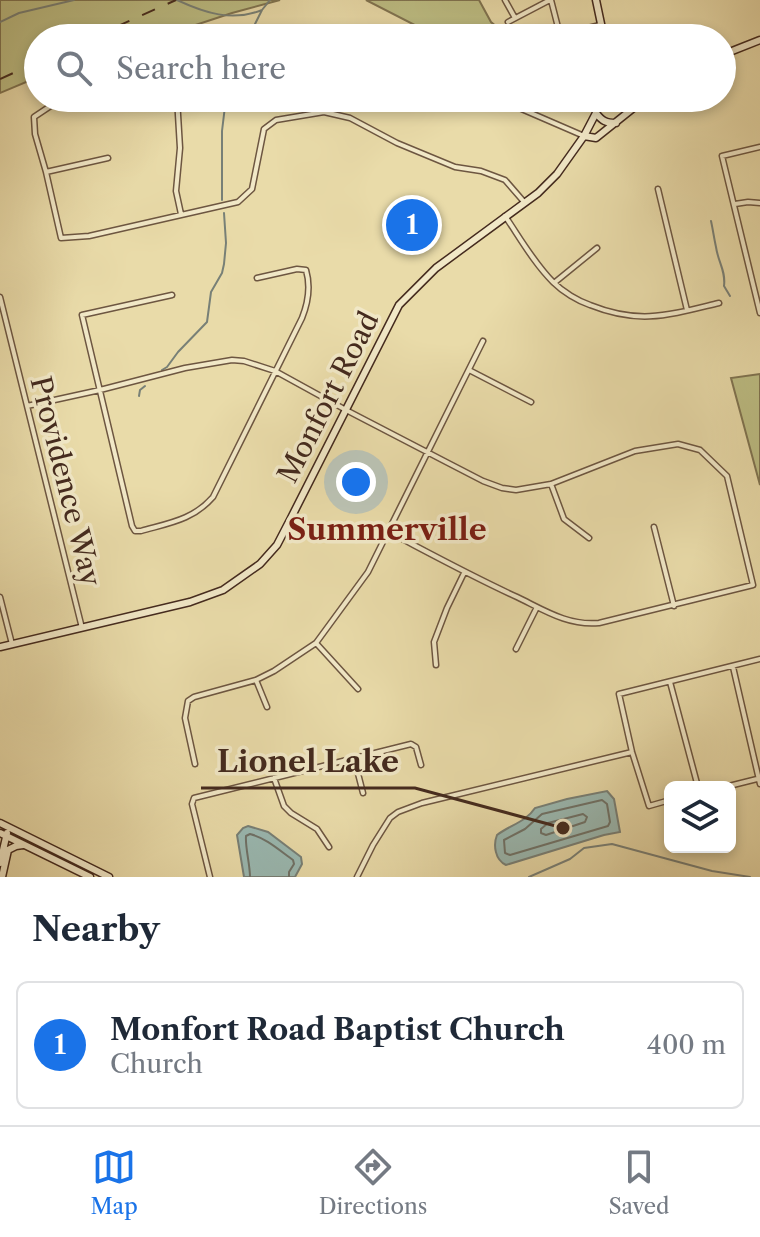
<!DOCTYPE html>
<style>
body{margin:0;font-family:"Libre Caslon Text",serif;background:#f2f2f3;color:#1f2937}
.controls{position:absolute;right:24px;bottom:24px;display:grid;overflow:hidden;border-radius:12px;box-shadow:0 4px 12px #0003}
.controls button{width:72px;height:72px;display:grid;place-items:center;padding:0;border:0;border-bottom:2px solid #e0e1e3;background:#fff;color:#1f2937;font:40px sans-serif}
.you{position:absolute;left:356px;top:482px;width:28px;height:28px;margin:-20px;border:6px solid #fff;border-radius:50%;background:#1a73e8;box-shadow:0 0 0 12px #1a73e833}
.badge{display:grid;place-items:center;width:52px;height:52px;border-radius:50%;background:#1a73e8;color:#fff;font-size:26px;font-weight:700}
.pin{position:absolute;translate:-50% -50%;border:4px solid #fff;box-shadow:0 2px 8px #0006}
.list{margin:0;padding:0;list-style:none}
h2{display:flex;justify-content:space-between;align-items:center;height:104px;margin:0;padding:0 32px;font-size:34px}
h2 small{font-size:26px;font-weight:400;color:#747a83}
.list li{display:grid;grid-template-columns:52px 1fr auto;gap:24px;align-items:center;box-sizing:border-box;height:128px;margin:0 16px 16px;padding:0 16px;border:2px solid #e0e1e3;border-radius:12px}
.list b{display:block;font-size:30px;white-space:nowrap}
.list p{margin:0;font-size:26px;white-space:nowrap;color:#747a83}
.list em{font-size:26px;font-style:normal;color:#747a83}
.icon{flex:none;width:44px;height:44px;fill:none;stroke:currentColor;stroke-width:2;stroke-linecap:round;stroke-linejoin:round}
.map{position:relative;flex:none;width:760px;height:877px;overflow:hidden}
.search{position:absolute;background:#fff;box-shadow:0 4px 12px #0003;left:24px;right:24px;top:24px;height:88px;display:flex;align-items:center;gap:20px;box-sizing:border-box;padding:0 28px;border-radius:44px;color:#747a83;font-size:30px}
.sheet{height:248px;background:#fff}
nav{display:flex;justify-content:space-around;align-items:center;box-sizing:border-box;height:112px;border-top:2px solid #e0e1e3;background:#fff;font-size:22px;color:#747a83}
nav a{display:grid;justify-items:center;gap:4px}
nav .on{color:#1a73e8}
.map>svg:first-child{display:block}
.green{fill:#bdbe84;stroke:#807451;stroke-width:2}
.water{fill:#9ab9b2;stroke:#788077;stroke-width:2}
.lines{fill:none;stroke-linecap:round;stroke-linejoin:round}
.shore{stroke:#6f7268;stroke-width:2}
.stream{stroke:#788077;stroke-width:2}
.street-casing{stroke:#6d5641;stroke-width:7}
.secondary-casing{stroke:#442a1e;stroke-width:9}
.street{stroke:#f1e8c7;stroke-width:4}
.secondary{stroke:#f1e8c7;stroke-width:6}
.rail{stroke:#442a1e;stroke-width:2;stroke-dasharray:14 14;stroke-linecap:butt}
.labels{text-anchor:middle;stroke-width:7;stroke-linejoin:round;paint-order:stroke}
.street-label{font-size:28px;fill:#442a1e;stroke:#f1e8c7}
.neighbourhood-label{font-size:30px;font-weight:bold;fill:#7a1f14;stroke:#f1e8c7}
.leader{fill:none;stroke:#442a1e;stroke-width:3}
.callout-dot{fill:#442a1e;stroke:#f1e8c7;stroke-width:3}
.callout-label{font-size:30px;text-anchor:middle;font-weight:bold;fill:#442a1e;stroke:#f1e8c7;stroke-width:7;stroke-linejoin:round;paint-order:stroke}
</style>
<div class="map">
<svg width="760" height="877" viewBox="0 0 760 877">
<rect width="100%" height="100%" fill="#e9dba9"/>
<filter id="stains"><feTurbulence type="fractalNoise" baseFrequency=".0025" numOctaves="4"/><feColorMatrix values="0 0 0 0 .2 0 0 0 0 .09 0 0 0 0 .02 0 0 0 .5 -.17"/></filter>
<radialGradient id="worn" r=".72"><stop offset=".6" stop-color="#630" stop-opacity="0"/><stop offset="1" stop-color="#630" stop-opacity=".3"/></radialGradient>
<!-- green -->
<path class="green" d="M 0,0 L 280,0 L 232,13 L 156,38 L 38,38 L 38,77 L 0,93 Z
M 366,0 L 479,0 L 491,22 L 503,32 L 507,38 L 440,38 Z
M 760,374 L 760,485 L 731,378 Z"/>
<!-- water -->
<path class="water" d="M 607,791 L 614,799 L 620,832 L 604,835 L 506,865 C 495,860 493,845 497,835 C 510,825 526,822 535,808 L 567,799 Z
M 248,826 L 268,832 L 301,857 L 302,864 L 295,877 L 244,877 L 237,835 L 243,828 Z"/>
<g class="lines">
<!-- shore -->
<path class="shore" d="M 602,800 L 607,804 L 610,822 L 608,826 L 510,855 L 505,853 L 504,840 L 525,829 L 542,814 Z
M 583,814 L 587,817 L 585,822 L 546,835 L 541,833 L 541,829 L 548,823 Z
M 250,877 C 250,864 245,847 246,836 L 250,834 C 266,838 279,850 293,860 L 294,864 L 289,872 L 289,877"/>
<!-- stream -->
<path class="stream" d="M 177,0 C 205,13 232,22 262,10
M 0,22 L 19,13 L 74,0
M 248,38 L 262,10 L 270,0
M 222,200 L 222,131 L 226,98
M 711,221 C 713,230 714,238 716,247 C 718,262 726,271 724,286 L 730,296
M 162,370 L 167,367 L 178,352 L 207,322 L 211,292 L 222,273 L 224,264 L 226,243 L 224,213
M 139,396 L 140,390 L 145,386
M 529,877 L 570,859 L 584,848 L 612,844 L 712,871 L 750,877"/>
<defs>
<path id="street" d="M 505,0 L 515,18
M 551,0 L 560,35
M 508,22 L 550,0
M 309,30 L 349,38
M 560,38 L 560,35 L 600,25
M 69,98 L 52,105 L 34,117 L 35,134 L 46,172 L 61,238 L 89,236 L 238,202 L 252,189 L 264,129 L 276,120 L 324,112 L 350,118 L 397,143 L 455,167 L 481,171 L 505,180 L 525,203
M 177,98 L 180,148 L 176,191 L 181,214
M 496,98 L 584,136
M 760,147 L 722,156 L 760,313
M 46,172 L 108,158
M 658,189 L 687,310
M 735,204 L 748,202 L 760,203
M 505,216 C 520,238 534,263 553,282 C 563,292 578,301 590,305 C 640,325 669,315 719,303
M 554,283 L 597,248
M 172,295 L 82,315 L 132,526 L 135,531 L 141,531 C 169,523 193,520 213,497 L 302,318 C 308,303 311,287 306,270 L 297,269 L 257,278
M 0,297 L 82,628
M 469,370 L 531,402
M 27,406 L 100,390 L 185,368 L 232,360 L 244,361 L 275,371 L 346,410 L 452,465 L 483,481 L 502,488 L 516,490 L 551,484 L 635,451 L 678,444 L 700,450 L 727,476 L 753,585 L 599,623 C 568,626 544,610 517,597 C 473,577 431,554 389,532
M 551,484 L 564,519 L 589,538
M 654,527 L 674,606
M 0,597 L 12,644
M 316,643 L 358,689
M 516,649 L 537,607
M 436,665 L 434,642 L 447,608 L 464,573
M 733,667 L 760,784
M 256,680 L 267,707
M 670,682 L 698,787
M 354,758 L 363,793
M 195,764 L 185,718 L 188,701 L 194,697 L 256,680 L 274,671 L 316,643 L 368,572 L 483,341
M 274,778 L 284,806 L 291,813 L 317,829 L 329,847
M 725,787 L 757,779
M 670,800 L 649,806 L 632,752 L 619,694 L 760,659
M 210,877 L 192,804 L 194,798 L 411,744 L 416,747 L 421,765
M 357,877 L 373,845 L 390,818 L 398,812 L 422,803 L 632,752"/>
<path id="secondary" d="M 596,0 L 604,38
M 722,55 L 760,40
M 596,113 C 602,121 606,123 616,123
M 584,136 L 596,138 L 646,98
M 0,647 L 190,602 L 223,590 L 260,564 L 277,545 L 290,520 L 399,305 L 436,268 L 538,193 L 557,174 L 584,136 L 596,113 L 600,98
M 0,823 L 109,877
M 0,833 L 90,877
M 0,863 L 7,833
M 2,877 L 8,850 L 16,846 L 23,845"/>
</defs>
<!-- street casing -->
<use href="#street" class="street-casing"/>
<!-- secondary casing -->
<use href="#secondary" class="secondary-casing"/>
<!-- street -->
<use href="#street" class="street"/>
<!-- secondary -->
<use href="#secondary" class="secondary"/>
<!-- rail -->
<path class="rail" d="M 91,38 L 176,0
M 0,79 L 38,62"/>
</g>
<g class="labels">
<!-- street labels -->
<g class="street-label">
<text transform="translate(328 397) rotate(-63)" y="10">Monfort Road</text>
<text transform="translate(66 481) rotate(76)" y="10">Providence Way</text>
</g>
<!-- neighbourhood labels -->
<g class="neighbourhood-label">
<text x="387" y="540">Summerville</text>
</g>
</g>
<!-- callouts -->
<path class="leader" d="M563 828L415 788H201"/>
<circle class="callout-dot" cx="563" cy="828" r="8"/>
<g class="callout-label">
<text x="308" y="772">Lionel Lake</text>
</g>
<rect width="100%" height="100%" filter="url(#stains)"/>
<rect width="100%" height="100%" fill="url(#worn)"/>
</svg>
<div class="controls">
<button><svg class="icon" aria-label="layers" viewBox="0 0 24 24"><path d="M12 4l9 5-9 5-9-5zM3 14l9 5 9-5"/></svg></button>
</div>
<div class="you"></div>
<div class="pin badge" style="left:412px;top:225px">1</div>
<div class="search"><svg class="icon" aria-label="search" viewBox="0 0 24 24"><circle cx="10" cy="10" r="6"/><path d="M15 15l6 6"/></svg>Search here</div>
</div>
<section class="sheet">
<h2>Nearby<small></small></h2>
<ul class="list">
<li><span class="badge">1</span><div><b>Monfort Road Baptist Church</b><p>Church</p></div><em>400 m</em></li>
</ul>
</section>
<nav>
<a class="on"><svg class="icon" aria-label="map" viewBox="0 0 24 24"><path d="M3 6l6-2 6 2 6-2v14l-6 2-6-2-6 2zM9 4v14M15 6v14"/></svg>Map</a>
<a><svg class="icon" aria-label="directions" viewBox="0 0 24 24"><path d="M12 3l9 9-9 9-9-9zM9 14v-3h6M13 9l2 2-2 2"/></svg>Directions</a>
<a><svg class="icon" aria-label="saved" viewBox="0 0 24 24"><path d="M7 4h10v16l-5-4-5 4z"/></svg>Saved</a>
</nav>
